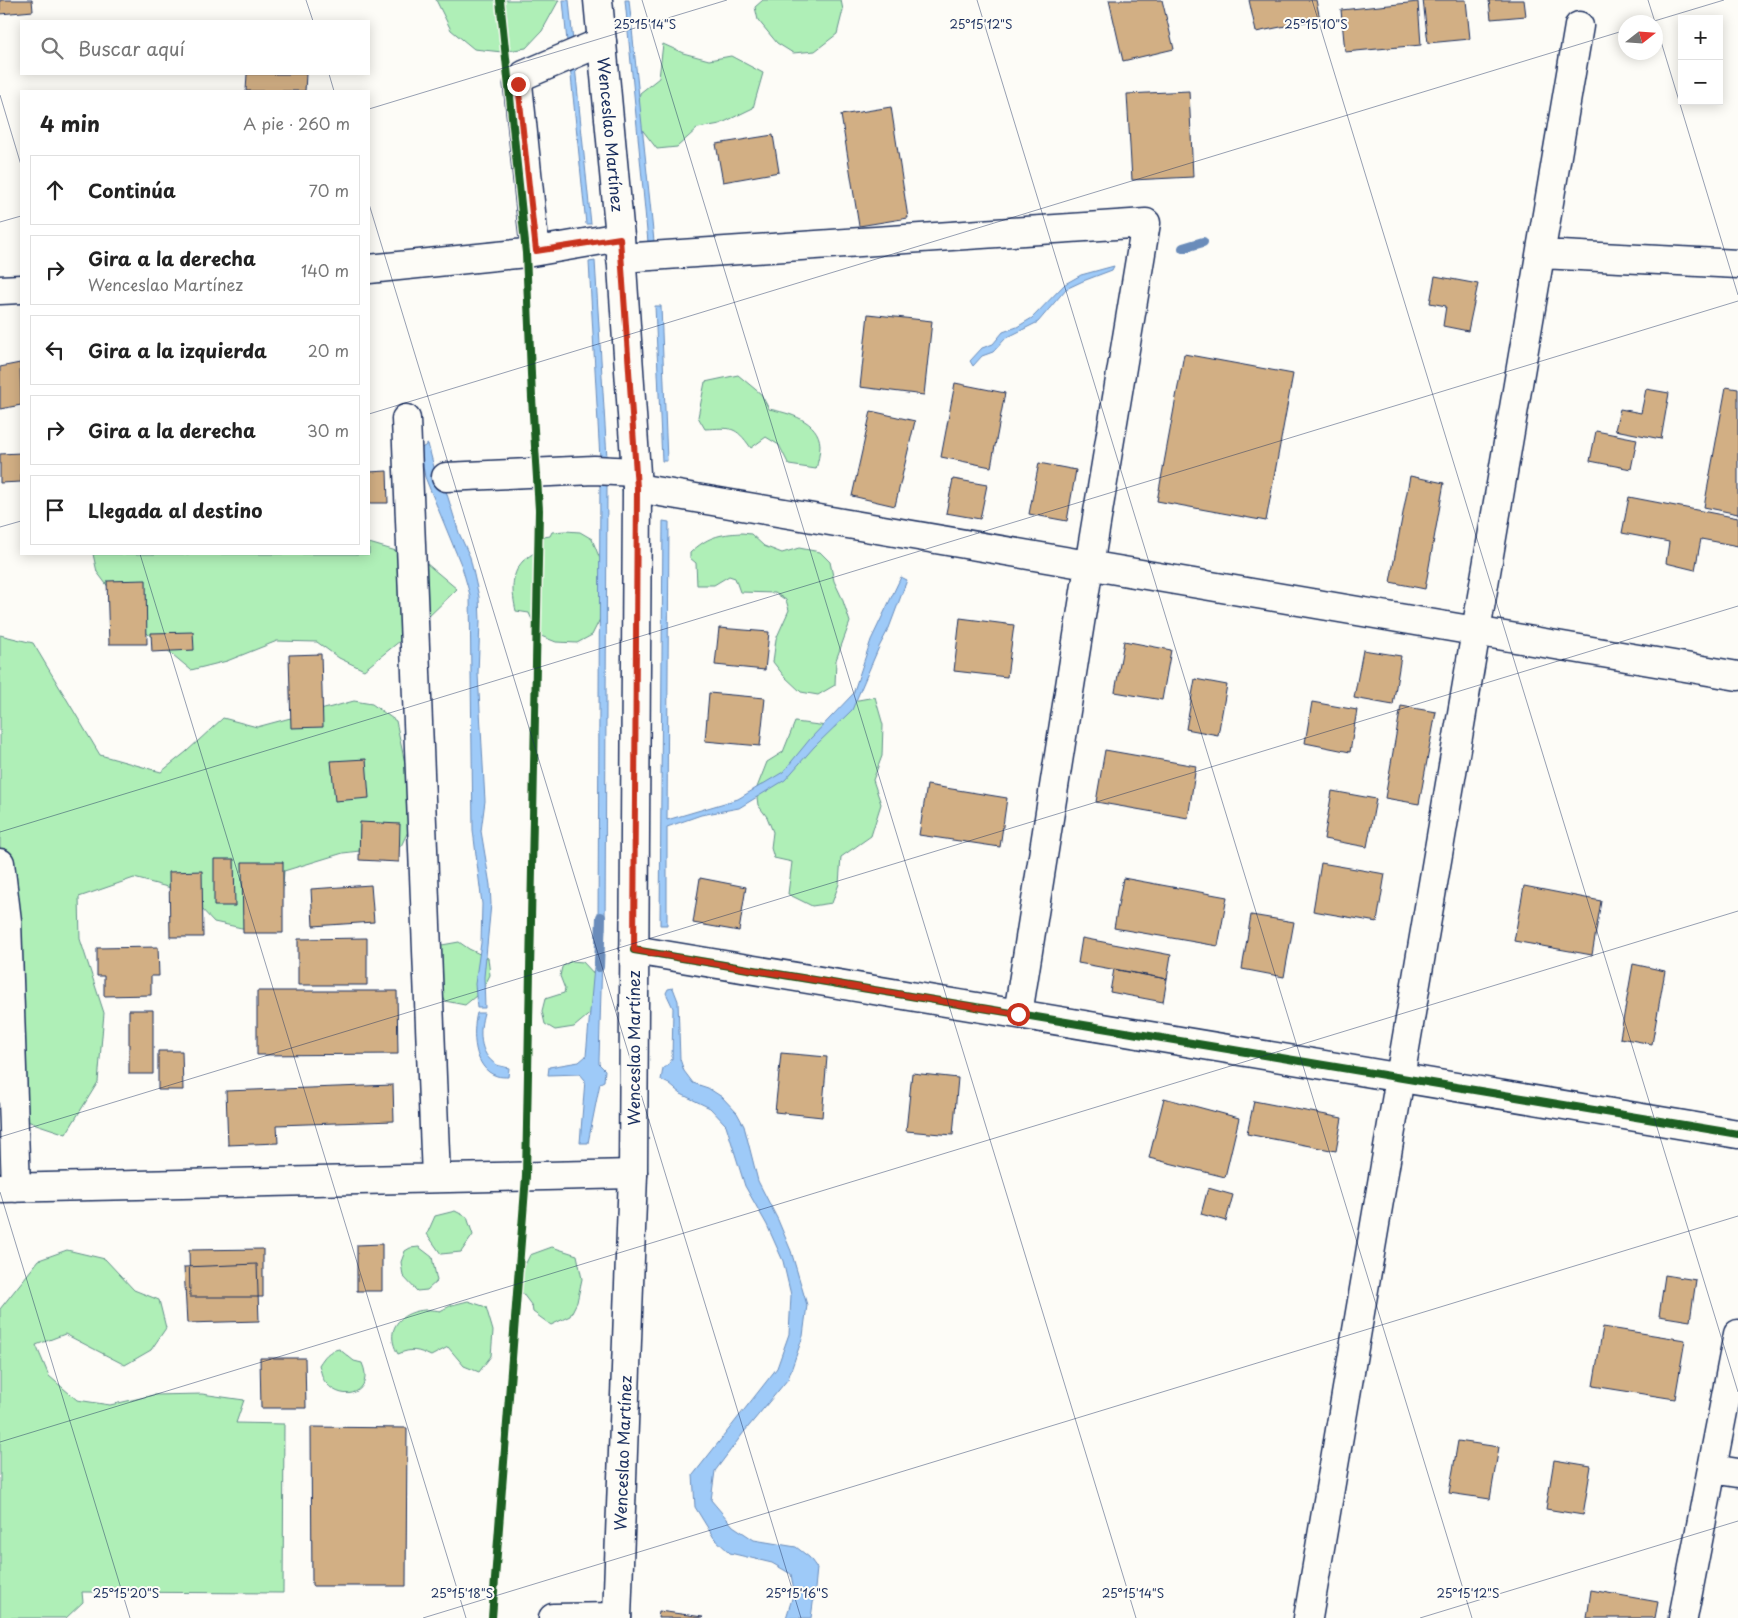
<!DOCTYPE html>
<html lang="es">
<meta charset="utf-8">
<style>
body{margin:0;font-family:"Playpen Sans",sans-serif;background:#f2f2f2;color:#222}
.controls{position:absolute;right:15px;top:15px;display:grid;overflow:hidden;border-radius:0px;box-shadow:0 2px 12px #0003}
.controls button{width:45px;height:45px;display:grid;place-items:center;padding:0;border:0;border-bottom:1px solid #e0e0e0;background:#fff;color:#222;font:25px sans-serif}
.compass{position:absolute;left:1618px;top:15px;width:45px;height:45px;border-radius:50%;background:#fff;box-shadow:0 2px 12px #0003;rotate:73deg}
.stop{position:absolute;width:15px;height:15px;margin:-11px;border:4px solid #c8321e;border-radius:50%;background:#fff}
.stop.end{background:#c8321e;border-color:#fff;box-shadow:0 1px 5px #0008}
.list{margin:0;padding:0;list-style:none}
h2{display:flex;justify-content:space-between;align-items:center;height:65px;margin:0;padding:0 20px;font-size:21px}
h2 small{font-size:16px;font-weight:400;color:#767676}
.list li{display:grid;grid-template-columns:32px 1fr auto;gap:15px;align-items:center;box-sizing:border-box;height:70px;margin:0 10px 10px;padding:0 10px;border:1px solid #e0e0e0;border-radius:0px}
.list b{display:block;font-size:19px;white-space:nowrap}
.list p{margin:0;font-size:16px;white-space:nowrap;color:#767676}
.list em{font-size:16px;font-style:normal;color:#767676}
.icon{flex:none;width:28px;height:28px;fill:none;stroke:currentColor;stroke-width:2;stroke-linecap:round;stroke-linejoin:round}
.map{position:relative;flex:none;width:1738px;height:1618px;overflow:hidden}
.search{position:absolute;background:#fff;box-shadow:0 2px 12px #0003;left:20px;top:20px;width:350px;height:55px;display:flex;align-items:center;gap:12px;box-sizing:border-box;padding:0 18px;border-radius:0px;color:#767676;font-size:19px}
.panel{position:absolute;background:#fff;box-shadow:0 2px 12px #0003;left:20px;top:90px;width:350px;height:465px;border-radius:0px}
.map>svg:first-child{display:block}
.green{fill:#afefb7;stroke:#658f8a}
.water{fill:#9ecaf8;stroke:#6a8cba}
.lines{fill:none;stroke-linecap:round;stroke-linejoin:round}
.stream{stroke:#6a8cba;stroke-width:10}
.building{fill:#d2af84;stroke:#1b2f5e}
.minor-casing{stroke:#1b2f5e;stroke-width:31}
.major-casing{stroke:#1b2f5e;stroke-width:31}
.minor{stroke:#fdfcf7;stroke-width:28}
.major{stroke:#fdfcf7;stroke-width:28}
.cycleway-casing{stroke:#fdfcf7;stroke-width:11}
.cycleway{stroke:#1b5e20;stroke-width:8}
.route{stroke:#c8321e;stroke-width:6}
.ticks{fill:none;stroke:#1b2f5e;stroke-width:1;stroke-opacity:0.45}
.labels{text-anchor:middle;stroke-width:4;stroke-linejoin:round;paint-order:stroke}
.street-label{font-size:16px;fill:#1b2f5e;stroke:#fdfcf7}
.ticks-label{font-size:12px;text-anchor:middle;fill:#1b2f5e;stroke:#fdfcf7;stroke-width:4;stroke-linejoin:round;paint-order:stroke}
</style>
<div class="map">
<svg width="1738" height="1618" viewBox="0 0 1738 1618">
<rect width="100%" height="100%" fill="#fdfcf7"/>
<filter id="ink" filterUnits="userSpaceOnUse"><feTurbulence type="fractalNoise" baseFrequency=".02" numOctaves="2"/><feDisplacementMap in="SourceGraphic" scale="10" xChannelSelector="R" yChannelSelector="G"/><feConvolveMatrix kernelMatrix="1 2 1 2 8 2 1 2 1" color-interpolation-filters="sRGB"/></filter>
<g filter="url(#ink)">
<!-- green -->
<path class="green" d="M 436,0 L 559,0 L 542,31 L 526,48 L 502,52 L 474,49 L 451,30 Z
M 763,0 L 841,0 L 843,10 L 837,34 L 815,51 L 793,53 L 777,43 L 758,20 L 755,7 Z
M 663,44 L 683,53 L 709,60 L 731,56 L 763,73 L 753,108 L 720,124 L 698,128 L 677,147 L 657,149 L 637,123 L 640,93 L 659,78 Z
M 738,375 L 761,394 L 769,409 C 788,413 819,420 820,445 C 820,453 818,462 816,469 L 789,465 L 779,445 L 766,437 L 751,448 C 735,425 731,428 705,429 L 698,417 L 705,382 Z
M 565,531 L 580,532 L 592,539 L 600,559 L 601,617 L 592,635 L 577,643 L 556,642 L 541,636 L 535,627 L 529,613 L 516,611 C 512,593 510,575 523,561 C 527,557 532,555 536,551 C 539,547 542,542 544,537 L 550,536 L 552,532 Z
M 742,533 L 751,534 L 764,546 L 782,553 L 799,548 L 820,552 L 830,562 L 834,581 L 842,598 L 850,622 L 836,660 L 835,685 L 818,695 L 801,692 L 784,676 L 773,662 L 776,639 L 789,610 L 786,600 L 775,593 L 740,592 L 735,578 L 729,576 L 714,585 L 697,585 L 696,563 L 690,558 L 690,553 C 707,537 719,534 742,533 Z
M 369,543 L 420,558 L 457,589 L 421,624 L 364,670 L 339,658 L 317,642 L 277,641 L 227,661 L 191,670 L 136,624 L 97,572 L 93,554 L 369,554 Z
M 0,635 L 33,643 L 100,755 L 161,772 L 186,752 L 223,718 L 257,727 L 354,701 L 372,704 L 396,721 L 416,815 L 401,846 L 343,853 L 284,871 L 281,914 L 251,930 L 214,922 L 186,892 L 134,878 L 79,897 L 80,939 L 104,1013 L 98,1082 L 66,1134 L 21,1119 L 0,936 Z
M 875,697 L 883,725 L 882,756 L 873,780 L 881,804 L 871,836 L 841,857 L 839,884 L 832,903 L 812,906 L 788,894 L 792,862 L 774,858 L 771,848 L 773,832 L 767,817 L 758,805 L 756,790 L 767,762 L 783,752 L 795,722 L 835,727 L 847,702 Z
M 459,942 L 469,949 L 488,958 L 490,975 L 482,991 L 465,1005 L 445,1001 L 440,990 L 433,955 L 442,945 Z
M 571,961 L 583,962 L 597,977 L 593,1011 L 574,1027 L 555,1030 L 545,1024 L 542,1011 L 545,999 L 564,993 L 565,989 L 560,976 L 562,967 Z
M 455,1211 L 467,1217 L 473,1235 L 461,1252 L 441,1254 L 427,1234 L 435,1216 Z
M 419,1247 L 432,1257 L 437,1281 L 427,1290 L 417,1291 L 403,1276 L 401,1262 L 405,1251 L 410,1248 Z
M 552,1247 L 577,1255 L 582,1279 L 577,1302 L 570,1316 L 551,1325 L 533,1312 L 532,1306 L 520,1290 L 522,1271 L 530,1255 Z
M 67,1250 L 105,1259 L 134,1290 L 159,1300 L 166,1328 L 151,1350 L 125,1365 L 65,1334 L 36,1345 L 49,1376 L 77,1400 L 110,1405 L 153,1395 L 202,1394 L 244,1400 L 236,1423 L 284,1424 L 283,1593 L 82,1592 L 83,1602 L 66,1618 L 0,1618 L 0,1309 L 39,1260 Z
M 468,1301 L 486,1307 L 493,1331 L 491,1356 L 479,1372 L 464,1366 L 448,1347 L 431,1356 C 418,1350 412,1348 398,1354 C 380,1323 411,1305 440,1311 L 452,1305 Z
M 339,1349 L 354,1361 L 362,1363 C 375,1392 344,1404 326,1383 C 322,1379 321,1371 319,1365 C 325,1356 328,1351 339,1349 Z"/>
<!-- water -->
<path class="water" d="M 563,0 L 569,0 L 573,42 L 567,42 Z
M 625,0 L 629,0 L 654,241 L 648,242 Z
M 570,66 L 575,66 L 591,224 L 586,224 Z
M 595,261 L 607,458 L 600,459 L 589,262 Z
M 1114,266 L 1112,270 L 1083,281 L 1066,289 L 1038,322 L 1006,338 L 993,352 L 982,356 L 973,366 L 970,361 L 982,348 L 993,344 L 1003,332 L 1017,327 L 1032,318 L 1065,284 L 1081,275 Z
M 655,306 L 661,306 L 667,461 L 662,461 Z
M 428,444 L 435,471 L 446,491 L 459,533 L 470,557 L 479,597 L 480,621 L 478,674 L 485,801 L 481,831 L 490,885 L 491,904 L 484,977 L 485,1008 L 477,1008 L 475,984 L 481,943 L 482,904 L 473,830 L 470,595 L 462,567 L 425,477 L 420,449 Z
M 600,480 L 607,482 L 605,930 L 598,929 Z
M 663,521 L 669,522 L 667,820 L 738,799 L 783,772 L 810,739 L 853,694 L 871,640 L 901,577 L 907,580 L 889,628 L 879,647 L 852,710 L 814,747 L 785,780 L 739,808 L 701,815 L 667,827 L 667,925 L 660,925 Z
M 595,956 L 602,956 L 599,1060 L 599,1064 L 605,1070 L 604,1081 L 600,1083 L 588,1143 L 580,1143 L 585,1080 L 580,1074 L 548,1075 L 549,1067 L 579,1062 L 586,1056 Z
M 673,988 L 678,1001 L 680,1059 L 684,1071 L 693,1083 L 708,1088 L 722,1097 L 737,1113 L 744,1126 L 758,1181 L 778,1220 L 791,1251 L 807,1305 L 803,1336 L 788,1379 L 744,1432 L 715,1471 L 711,1500 L 733,1526 L 754,1540 L 796,1547 L 809,1557 L 817,1568 L 815,1589 L 811,1618 L 786,1618 L 794,1592 L 791,1574 L 772,1563 L 730,1553 L 714,1538 L 695,1507 L 693,1475 L 777,1368 L 789,1334 L 791,1295 L 783,1261 L 767,1225 L 745,1186 L 726,1125 L 710,1108 L 681,1094 L 669,1084 L 661,1080 L 663,1068 L 668,1065 L 672,1059 L 673,1008 L 666,993 L 668,989 Z
M 477,1013 L 484,1013 C 479,1030 478,1054 497,1065 C 500,1066 505,1067 509,1068 L 508,1077 C 505,1077 500,1077 497,1076 C 473,1069 472,1032 477,1013 Z"/>
<g class="lines">
<!-- stream -->
<path class="stream" d="M 1183,248 L 1203,242
M 599,967 L 601,917"/>
</g>
<!-- building -->
<path class="building" d="M 0,0 L 32,0 L 33,11 L 0,14 Z
M 1109,0 L 1162,0 L 1174,49 L 1123,61 Z
M 1249,0 L 1316,0 L 1320,19 L 1256,32 Z
M 1423,0 L 1466,0 L 1470,39 L 1428,43 Z
M 1489,0 L 1524,0 L 1526,16 L 1491,19 Z
M 1418,2 L 1421,45 L 1345,52 L 1341,10 Z
M 247,74 L 306,74 L 305,91 L 246,91 Z
M 1189,91 L 1193,177 L 1132,180 L 1127,94 Z
M 891,107 L 908,218 L 859,226 L 841,115 Z
M 773,135 L 779,172 L 723,182 L 716,144 Z
M 1435,276 L 1478,284 L 1468,331 L 1443,326 L 1446,306 L 1430,303 Z
M 868,314 L 932,321 L 924,395 L 860,387 Z
M 1184,354 L 1293,374 L 1266,521 L 1157,501 Z
M 20,363 L 21,405 L 0,409 L 0,367 Z
M 955,383 L 1005,393 L 991,467 L 941,457 Z
M 1726,387 L 1738,389 L 1738,514 L 1704,507 Z
M 1646,389 L 1669,393 L 1661,439 L 1615,430 L 1620,409 L 1641,413 Z
M 871,411 L 915,421 L 895,506 L 852,496 Z
M 1596,431 L 1637,439 L 1631,469 L 1590,461 Z
M 21,453 L 21,482 L 0,483 L 0,454 Z
M 1039,463 L 1076,470 L 1067,521 L 1029,514 Z
M 387,471 L 388,503 L 369,503 L 369,472 Z
M 1410,476 L 1444,483 L 1425,589 L 1390,582 Z
M 953,479 L 987,485 L 980,519 L 946,513 Z
M 1629,497 L 1738,518 L 1738,546 L 1701,539 L 1695,570 L 1666,563 L 1669,542 L 1622,533 Z
M 146,580 L 147,644 L 109,644 L 107,581 Z
M 960,618 L 1014,625 L 1007,677 L 954,671 Z
M 719,628 L 769,632 L 765,670 L 715,665 Z
M 193,632 L 194,650 L 152,652 L 151,633 Z
M 1124,641 L 1171,650 L 1162,700 L 1115,692 Z
M 1363,650 L 1401,656 L 1393,705 L 1354,698 Z
M 321,654 L 323,727 L 291,728 L 289,655 Z
M 1195,679 L 1227,685 L 1218,735 L 1186,729 Z
M 709,693 L 765,698 L 760,746 L 705,741 Z
M 1312,702 L 1357,710 L 1350,752 L 1305,743 Z
M 1401,706 L 1436,712 L 1419,804 L 1385,798 Z
M 1105,750 L 1196,766 L 1188,818 L 1096,802 Z
M 366,759 L 369,798 L 335,801 L 331,761 Z
M 927,785 L 1007,798 L 1000,847 L 919,835 Z
M 1332,791 L 1376,799 L 1367,847 L 1324,839 Z
M 360,822 L 400,824 L 399,862 L 359,860 Z
M 214,859 L 234,859 L 235,906 L 214,906 Z
M 242,862 L 283,862 L 283,933 L 243,933 Z
M 1321,863 L 1385,874 L 1377,922 L 1313,911 Z
M 202,871 L 203,937 L 170,937 L 169,872 Z
M 700,878 L 746,887 L 739,931 L 693,923 Z
M 1123,878 L 1227,897 L 1218,946 L 1114,928 Z
M 371,885 L 374,922 L 313,926 L 311,889 Z
M 1524,886 L 1601,901 L 1592,955 L 1514,941 Z
M 1251,915 L 1294,922 L 1284,977 L 1242,969 Z
M 367,938 L 367,985 L 298,985 L 298,939 Z
M 1082,938 L 1171,955 L 1167,979 L 1078,963 Z
M 158,947 L 159,976 L 151,976 L 151,995 L 104,996 L 104,976 L 97,976 L 97,948 Z
M 1633,964 L 1665,971 L 1652,1044 L 1620,1038 Z
M 1114,969 L 1167,979 L 1163,1002 L 1110,992 Z
M 257,991 L 397,991 L 398,1054 L 257,1055 Z
M 129,1010 L 153,1010 L 153,1074 L 129,1074 Z
M 158,1051 L 182,1051 L 183,1090 L 158,1090 Z
M 781,1053 L 827,1057 L 822,1117 L 775,1112 Z
M 912,1073 L 958,1078 L 953,1135 L 906,1131 Z
M 393,1085 L 394,1121 L 277,1125 L 278,1143 L 228,1145 L 226,1091 Z
M 1164,1098 L 1239,1118 L 1225,1177 L 1149,1158 Z
M 1254,1101 L 1342,1118 L 1336,1151 L 1247,1134 Z
M 1208,1188 L 1233,1195 L 1226,1221 L 1201,1214 Z
M 382,1244 L 382,1291 L 357,1291 L 357,1245 Z
M 263,1249 L 263,1297 L 190,1297 L 189,1250 Z
M 257,1264 L 259,1321 L 187,1323 L 184,1267 Z
M 1665,1275 L 1696,1280 L 1690,1321 L 1659,1316 Z
M 1603,1327 L 1685,1340 L 1675,1399 L 1593,1386 Z
M 260,1358 L 305,1358 L 306,1408 L 261,1408 Z
M 311,1427 L 407,1428 L 406,1586 L 312,1586 Z
M 1458,1441 L 1499,1447 L 1490,1499 L 1449,1493 Z
M 1554,1460 L 1591,1466 L 1583,1515 L 1546,1509 Z
M 1591,1590 L 1658,1602 L 1655,1618 L 1587,1618 Z
M 659,1611 L 703,1617 L 702,1618 L 658,1618 Z"/>
<g class="lines">
<defs>
<path id="minor" d="M 535,251 L 518,84 L 524,75 L 602,42
M 1541,254 L 1738,264
M 621,258 L 1146,223 L 1089,566 L 1018,1014
M 369,269 L 526,253 L 620,237
M 0,290 L 21,289
M 406,419 L 436,1178
M 446,477 L 594,470 L 635,472
M 637,488 L 1738,676
M 0,863 L 7,921 L 16,1188
M 634,950 L 1738,1134
M 0,1188 L 633,1174
M 1712,1469 L 1738,1473
M 553,1618 L 617,1617
M 1308,1618 L 1579,26
M 1683,1618 L 1738,1334"/>
<g id="major">
<path id="s1" d="M 598,0 L 620,237 L 637,488 L 633,1174 L 617,1618"/>
</g>
</defs>
<!-- minor casing -->
<use href="#minor" class="minor-casing"/>
<!-- major casing -->
<use href="#major" class="major-casing"/>
<!-- minor -->
<use href="#minor" class="minor"/>
<!-- major -->
<use href="#major" class="major"/>
<defs>
<path id="cycleway" d="M 634,950 L 1738,1134
M 492,1618 L 526,1176 L 539,510 L 532,398 L 526,253 L 500,0"/>
</defs>
<!-- cycleway casing -->
<use href="#cycleway" class="cycleway-casing"/>
<!-- cycleway -->
<use href="#cycleway" class="cycleway"/>
</g>
</g>
<g class="lines" filter="url(#ink)">
<!-- route -->
<path class="route" d="M 518,84 L 536,251 L 620,238 L 637,488 L 634,950 L 1018,1014"/>
</g>
<!-- ticks -->
<path class="ticks" d="M 306,0 L 313,21M 642,0 L 1136,1618M 977,0 L 1472,1618M 1312,0 L 1738,1392M 1648,0 L 1655,22M 1651,22 L 1724,0M 1656,25 L 1738,295M 329,74 L 334,91M 0,95 L 21,165M 369,109 L 727,0M 369,204 L 801,1618M 0,222 L 21,216M 369,414 L 1626,30M 0,527 L 21,521M 140,554 L 466,1618M 0,832 L 1738,301M 0,1137 L 1738,606M 0,1192 L 130,1618M 0,1442 L 1738,911M 423,1618 L 1738,1216M 1420,1618 L 1738,1521"/>
<g class="labels">
<!-- street labels -->
<g class="street-label">
<text dy="6" stroke="none"><textPath href="#s1" startOffset="135">Wenceslao Martínez</textPath></text>
<text transform="translate(634 1048) rotate(-90)" y="6">Wenceslao Martínez</text>
<text transform="translate(623 1453) rotate(-88)" y="6">Wenceslao Martínez</text>
</g>
</g>
<g class="ticks-label">
<text x="645" y="29">25°15'14"S</text>
<text x="981" y="29">25°15'12"S</text>
<text x="1316" y="29">25°15'10"S</text>
<text x="126" y="1598">25°15'20"S</text>
<text x="462" y="1598">25°15'18"S</text>
<text x="797" y="1598">25°15'16"S</text>
<text x="1133" y="1598">25°15'14"S</text>
<text x="1468" y="1598">25°15'12"S</text>
</g>
</svg>
<div class="controls">
<button>+</button>
<button>−</button>
</div>
<svg class="compass" viewBox="-18 -18 36 36"><path d="M0-13l5 13h-10z" fill="#e53935"/><path d="M0 13l5-13h-10z" fill="#767676"/></svg>
<div class="stop" style="left:1018px;top:1014px"></div>
<div class="stop end" style="left:518px;top:84px"></div>
<div class="search"><svg class="icon" aria-label="search" viewBox="0 0 24 24"><circle cx="10" cy="10" r="6"/><path d="M15 15l6 6"/></svg>Buscar aquí</div>
<section class="panel">
<h2>4 min<small>A pie · 260 m</small></h2>
<ul class="list">
<li><svg class="icon" aria-label="ahead" viewBox="0 0 24 24"><path d="M12 20V5M6 11l6-6 6 6"/></svg><div><b>Continúa</b></div><em>70 m</em></li>
<li><svg class="icon" aria-label="right" viewBox="0 0 24 24"><path d="M7 20v-9h11M14 6l5 5-5 5"/></svg><div><b>Gira a la derecha</b><p>Wenceslao Martínez</p></div><em>140 m</em></li>
<li><svg class="icon" aria-label="left" viewBox="0 0 24 24"><path d="M17 20v-9H6M10 6l-5 5 5 5"/></svg><div><b>Gira a la izquierda</b></div><em>20 m</em></li>
<li><svg class="icon" aria-label="right" viewBox="0 0 24 24"><path d="M7 20v-9h11M14 6l5 5-5 5"/></svg><div><b>Gira a la derecha</b></div><em>30 m</em></li>
<li><svg class="icon" aria-label="arrive" viewBox="0 0 24 24"><path d="M6 21V4h12l-3 4 3 4H6"/></svg><div><b>Llegada al destino</b></div></li>
</ul>
</section>
</div>
